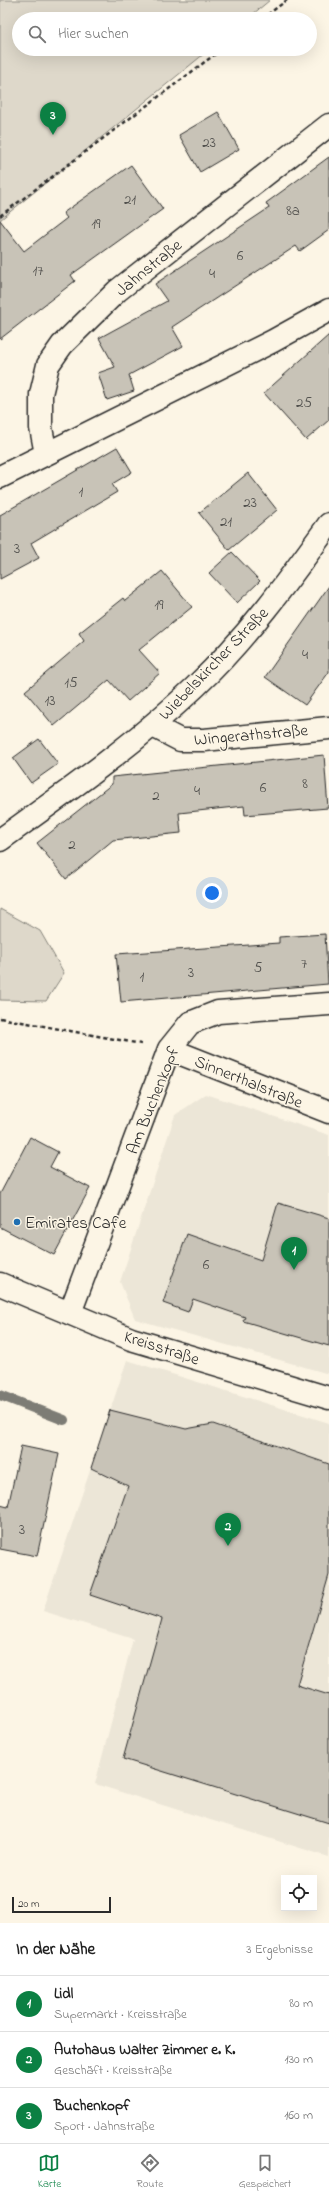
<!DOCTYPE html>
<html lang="de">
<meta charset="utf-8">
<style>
body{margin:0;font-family:"Indie Flower",sans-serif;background:#f2f2f2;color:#222}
.controls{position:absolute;right:12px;bottom:12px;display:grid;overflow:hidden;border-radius:0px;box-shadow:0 4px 16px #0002}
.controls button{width:36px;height:36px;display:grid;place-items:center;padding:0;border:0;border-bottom:1px solid #e0e0e0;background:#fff;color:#222;font:20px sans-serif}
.scale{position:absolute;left:12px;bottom:10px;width:99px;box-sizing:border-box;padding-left:4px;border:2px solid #2b2b2b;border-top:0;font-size:11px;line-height:14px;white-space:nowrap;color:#2b2b2b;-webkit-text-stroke:3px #fcf5e5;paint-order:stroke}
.you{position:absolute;left:212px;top:893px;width:14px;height:14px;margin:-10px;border:3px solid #fff;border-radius:50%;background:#1a73e8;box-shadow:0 0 0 6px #1a73e833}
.badge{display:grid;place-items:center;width:26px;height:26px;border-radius:50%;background:#0b8043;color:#fff;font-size:13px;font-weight:700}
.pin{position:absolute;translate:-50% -33px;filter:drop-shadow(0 1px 2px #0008)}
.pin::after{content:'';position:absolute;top:21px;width:14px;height:12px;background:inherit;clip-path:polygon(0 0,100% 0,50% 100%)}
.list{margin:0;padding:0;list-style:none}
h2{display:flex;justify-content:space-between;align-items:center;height:52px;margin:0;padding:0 16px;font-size:17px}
h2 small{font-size:13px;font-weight:400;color:#767676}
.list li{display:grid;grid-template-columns:26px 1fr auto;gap:12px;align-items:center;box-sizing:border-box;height:56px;padding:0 16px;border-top:1px solid #e0e0e0}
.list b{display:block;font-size:15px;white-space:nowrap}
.list p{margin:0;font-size:13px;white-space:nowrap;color:#767676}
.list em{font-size:13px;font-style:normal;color:#767676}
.icon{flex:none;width:22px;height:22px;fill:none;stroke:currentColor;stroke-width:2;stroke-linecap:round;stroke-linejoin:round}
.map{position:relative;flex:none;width:329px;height:1923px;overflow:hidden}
.search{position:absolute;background:#fff;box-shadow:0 4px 16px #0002;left:12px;right:12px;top:12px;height:44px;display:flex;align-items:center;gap:10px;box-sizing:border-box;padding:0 14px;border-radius:22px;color:#767676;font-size:15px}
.sheet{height:220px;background:#fff}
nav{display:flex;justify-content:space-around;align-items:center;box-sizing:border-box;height:56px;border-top:1px solid #e0e0e0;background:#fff;font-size:11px;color:#767676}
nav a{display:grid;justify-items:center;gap:2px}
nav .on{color:#0b8043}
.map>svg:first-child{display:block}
.built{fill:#ece6d7}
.green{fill:#ded8ca;stroke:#84827a}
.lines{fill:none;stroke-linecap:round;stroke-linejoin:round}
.stream{stroke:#7d7b74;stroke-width:10}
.building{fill:#c8c3b7;stroke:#2b2b2b}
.minor-casing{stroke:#2b2b2b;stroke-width:25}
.major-casing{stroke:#2b2b2b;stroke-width:25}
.path{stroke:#2b2b2b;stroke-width:2.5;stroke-dasharray:4 3;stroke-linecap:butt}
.minor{stroke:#fcf5e5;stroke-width:22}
.major{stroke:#fcf5e5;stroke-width:22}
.poi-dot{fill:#1f6fb2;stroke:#fcf5e5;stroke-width:1.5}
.labels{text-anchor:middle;stroke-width:3;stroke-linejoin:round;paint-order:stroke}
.number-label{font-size:15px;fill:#52514e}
.street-label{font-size:17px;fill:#2b2b2b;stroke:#fcf5e5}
.poi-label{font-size:17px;fill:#2b2b2b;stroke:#fcf5e5;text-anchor:start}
</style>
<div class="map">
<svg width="329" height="1923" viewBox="0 0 329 1923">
<rect width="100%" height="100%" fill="#fcf5e5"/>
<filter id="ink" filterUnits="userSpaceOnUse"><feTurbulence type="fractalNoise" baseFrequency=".025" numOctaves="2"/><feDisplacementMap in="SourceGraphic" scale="8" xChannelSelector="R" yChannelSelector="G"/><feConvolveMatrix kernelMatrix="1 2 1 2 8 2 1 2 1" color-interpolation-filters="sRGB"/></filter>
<g filter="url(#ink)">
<!-- built -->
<path class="built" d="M 206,1094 L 329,1135 L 329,1374 L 135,1319 L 120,1282 L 175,1115 Z
M 127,1360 L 329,1423 L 329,1857 L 95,1784 L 133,1639 L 43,1611 Z"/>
<!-- green -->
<path class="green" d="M 0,0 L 270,0 L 247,19 L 19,19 L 19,49 L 210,49 L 0,220 Z
M 0,909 L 40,931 L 64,973 L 46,1001 L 0,1000 Z"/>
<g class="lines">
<!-- stream -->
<path class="stream" d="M 0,1395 L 64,1420"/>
</g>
<!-- building -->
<path class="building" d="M 218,112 L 239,149 L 200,172 L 179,135 Z
M 329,157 L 329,230 L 300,251 L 296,246 L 172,327 L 183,346 L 129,375 L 134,391 L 107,400 L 98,373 L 115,367 L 99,338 L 167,301 L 155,284 L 269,208 L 266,203 Z
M 131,165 L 163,209 L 71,275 L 75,281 L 0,339 L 0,220 L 24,251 L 67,218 L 63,213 Z
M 329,335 L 329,420 L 306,440 L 264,393 Z
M 117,447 L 132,472 L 112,484 L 117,492 L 31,543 L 39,558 L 0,579 L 0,515 Z
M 248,473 L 277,510 L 229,550 L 199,513 Z
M 232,552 L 260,581 L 237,603 L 209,573 Z
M 162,571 L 192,607 L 139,650 L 160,673 L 128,701 L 109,680 L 54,726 L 25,691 L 84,641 L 79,633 L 123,598 L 125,601 Z
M 329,586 L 329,672 L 305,705 L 265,677 Z
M 39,739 L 58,764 L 31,783 L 13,758 Z
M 324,755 L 328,808 L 245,815 L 244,806 L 179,813 L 181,833 L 113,840 L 66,879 L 37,843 L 112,784 L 112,777 Z
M 325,934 L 328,984 L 121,1002 L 116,954 L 279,943 L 279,937 Z
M 30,1137 L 58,1152 L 50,1167 L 90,1188 L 54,1255 L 0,1227 L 0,1194 Z
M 278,1203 L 329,1218 L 329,1346 L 243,1321 L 245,1317 L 193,1299 L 188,1312 L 163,1303 L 187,1234 L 261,1260 Z
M 110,1410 L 186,1429 L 213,1424 L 329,1464 L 329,1575 L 297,1685 L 329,1695 L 329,1823 L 123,1759 L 162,1619 L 90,1595 L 128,1486 L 91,1468 Z
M 21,1446 L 59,1454 L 37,1556 L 0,1549 L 0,1505 L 8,1507 Z"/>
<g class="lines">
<defs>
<path id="minor" d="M 46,454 L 41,428 L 41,394 L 48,365 L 62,345 L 117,291 L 329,125
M 0,477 L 273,341 L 329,310
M 153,726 L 180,740 L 204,740 L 329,728
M 0,840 C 67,792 135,744 195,687 C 246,639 288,581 329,524
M 169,1049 L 329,1112
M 70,1313 L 169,1049 L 190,1023 L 218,1012 L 329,1004"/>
<path id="major" d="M 0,1284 L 131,1339 L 329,1398"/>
</defs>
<!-- minor casing -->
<use href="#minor" class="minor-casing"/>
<!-- major casing -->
<use href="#major" class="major-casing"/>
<!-- path -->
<path class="path" d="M 262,19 L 287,0
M 0,216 L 222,49
M 0,1018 L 141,1044"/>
<!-- minor -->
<use href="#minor" class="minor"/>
<!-- major -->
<use href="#major" class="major"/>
</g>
</g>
<!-- markers -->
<circle class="poi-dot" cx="17" cy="1222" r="4"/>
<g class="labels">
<!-- number labels -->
<g class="number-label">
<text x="209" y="147">23</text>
<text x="130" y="204">21</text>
<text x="293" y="215">8a</text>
<text x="96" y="228">19</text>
<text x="240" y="260">6</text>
<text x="38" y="275">17</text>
<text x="212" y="278">4</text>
<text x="304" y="407">25</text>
<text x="81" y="496">1</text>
<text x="250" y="507">23</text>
<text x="226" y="526">21</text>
<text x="17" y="553">3</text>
<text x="159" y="609">19</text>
<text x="305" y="659">4</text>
<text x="71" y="687">15</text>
<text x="50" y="705">13</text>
<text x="305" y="788">8</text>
<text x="263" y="792">6</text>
<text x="197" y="795">4</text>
<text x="156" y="800">2</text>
<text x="72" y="849">2</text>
<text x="304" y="968">7</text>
<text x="258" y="972">5</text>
<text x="191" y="977">3</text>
<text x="142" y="981">1</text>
<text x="206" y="1269">6</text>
<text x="22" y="1534">3</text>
</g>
<!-- street labels -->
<g class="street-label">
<text transform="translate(148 267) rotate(-39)" y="6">Jahnstraße</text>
<text transform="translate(213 663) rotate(-46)" y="6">Wiebelskircher Straße</text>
<text transform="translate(251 734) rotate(-5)" y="6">Wingerathstraße</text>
<text transform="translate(249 1081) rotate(22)" y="6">Sinnerthalstraße</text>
<text transform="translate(152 1100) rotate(-68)" y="6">Am Buchenkopf</text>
<text transform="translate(162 1347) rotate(18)" y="6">Kreisstraße</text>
</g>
<!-- poi labels -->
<g class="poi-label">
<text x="25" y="1228">Emirates Cafe</text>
</g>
</g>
</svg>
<div class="controls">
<button><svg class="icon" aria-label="locate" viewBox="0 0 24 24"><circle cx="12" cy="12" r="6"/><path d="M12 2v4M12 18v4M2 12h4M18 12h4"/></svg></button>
</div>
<div class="scale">20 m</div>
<div class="you"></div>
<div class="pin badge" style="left:294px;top:1270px">1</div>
<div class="pin badge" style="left:228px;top:1546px">2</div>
<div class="pin badge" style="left:53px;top:135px">3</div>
<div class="search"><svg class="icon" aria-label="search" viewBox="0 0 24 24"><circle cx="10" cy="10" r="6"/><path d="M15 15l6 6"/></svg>Hier suchen</div>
</div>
<section class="sheet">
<h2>In der Nähe<small>3 Ergebnisse</small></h2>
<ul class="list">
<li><span class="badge">1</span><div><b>Lidl</b><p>Supermarkt · Kreisstraße</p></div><em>80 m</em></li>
<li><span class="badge">2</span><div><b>Autohaus Walter Zimmer e. K.</b><p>Geschäft · Kreisstraße</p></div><em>130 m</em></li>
<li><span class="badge">3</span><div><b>Buchenkopf</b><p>Sport · Jahnstraße</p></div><em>160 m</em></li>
</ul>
</section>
<nav>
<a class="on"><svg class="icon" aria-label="map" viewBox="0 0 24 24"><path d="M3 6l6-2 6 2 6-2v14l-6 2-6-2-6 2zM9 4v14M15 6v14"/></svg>Karte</a>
<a><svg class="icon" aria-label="directions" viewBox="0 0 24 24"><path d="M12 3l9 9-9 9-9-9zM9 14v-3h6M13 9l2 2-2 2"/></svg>Route</a>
<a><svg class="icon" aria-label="saved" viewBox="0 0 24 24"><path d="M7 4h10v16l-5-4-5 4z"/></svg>Gespeichert</a>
</nav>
